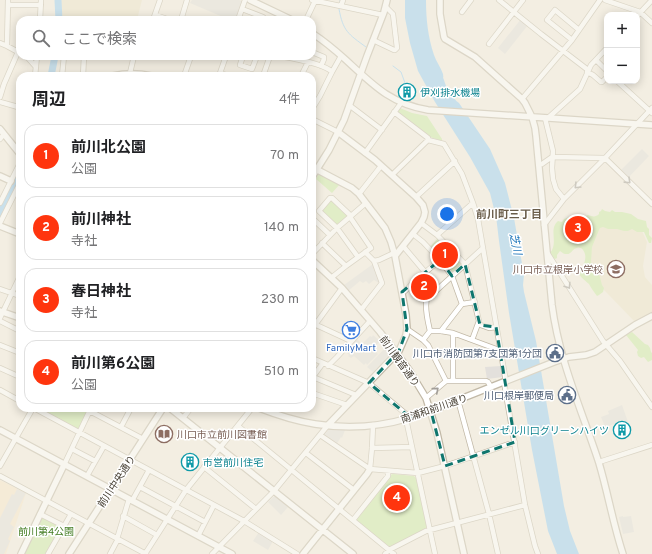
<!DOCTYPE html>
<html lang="ja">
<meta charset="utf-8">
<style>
body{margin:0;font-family:Overpass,"Noto Sans JP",sans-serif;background:#f6f6f6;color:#202124}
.controls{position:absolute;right:12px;top:12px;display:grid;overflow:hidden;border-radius:8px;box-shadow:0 2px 10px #0003}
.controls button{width:36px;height:36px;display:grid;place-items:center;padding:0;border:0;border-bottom:1px solid #e0e0e0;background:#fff;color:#202124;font:20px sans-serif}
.you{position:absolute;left:447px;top:214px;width:14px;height:14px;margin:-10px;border:3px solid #fff;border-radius:50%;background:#1a73e8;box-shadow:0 0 0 6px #1a73e833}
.badge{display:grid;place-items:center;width:26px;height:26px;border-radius:50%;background:#ff350e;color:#fff;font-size:13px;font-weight:700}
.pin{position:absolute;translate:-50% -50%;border:2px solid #fff;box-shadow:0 1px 4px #0006}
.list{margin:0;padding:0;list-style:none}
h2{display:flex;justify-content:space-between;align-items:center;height:52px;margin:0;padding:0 16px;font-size:17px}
h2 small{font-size:13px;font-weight:400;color:#757577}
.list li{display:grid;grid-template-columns:26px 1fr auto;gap:12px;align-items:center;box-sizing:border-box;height:64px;margin:0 8px 8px;padding:0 8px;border:1px solid #e0e0e0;border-radius:12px}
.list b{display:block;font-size:15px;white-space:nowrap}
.list p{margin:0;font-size:13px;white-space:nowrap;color:#757577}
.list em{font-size:13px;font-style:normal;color:#757577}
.icon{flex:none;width:22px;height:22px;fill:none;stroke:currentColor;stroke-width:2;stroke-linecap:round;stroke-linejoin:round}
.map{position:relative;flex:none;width:652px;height:554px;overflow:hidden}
.search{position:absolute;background:#fff;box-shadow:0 2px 10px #0003;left:16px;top:16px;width:300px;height:44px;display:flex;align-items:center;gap:10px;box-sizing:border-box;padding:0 14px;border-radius:12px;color:#757577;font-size:15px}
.panel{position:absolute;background:#fff;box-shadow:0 2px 10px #0003;left:16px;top:72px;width:300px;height:340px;border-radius:12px}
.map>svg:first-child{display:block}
.commercial{fill:#f8e6cb}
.education{fill:#eee5cb}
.green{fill:#cceca7}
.parking{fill:#e3e0dc}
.water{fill:#98cff7}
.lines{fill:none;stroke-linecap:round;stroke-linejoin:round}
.stream{stroke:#98cff7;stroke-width:1}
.river{stroke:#98cff7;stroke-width:7}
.minor-casing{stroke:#c2b9a7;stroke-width:6}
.tertiary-casing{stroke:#c2b9a7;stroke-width:8}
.minor{stroke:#fff;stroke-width:4.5}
.tertiary{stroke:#fff;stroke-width:5.5}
.oneway{stroke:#a29e98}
.marked{fill:none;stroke:#0f766e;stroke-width:3;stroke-dasharray:8 5;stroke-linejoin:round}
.labels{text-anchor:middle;stroke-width:3;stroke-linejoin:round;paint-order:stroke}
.culture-label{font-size:10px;fill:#0d838f;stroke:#fff;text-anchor:start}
.education-label{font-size:10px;fill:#785e54;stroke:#fff;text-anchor:end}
.shop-label{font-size:10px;fill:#366cbe;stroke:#fff}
.service-label{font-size:10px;fill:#4e5e75;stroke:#fff;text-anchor:end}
.street-label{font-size:10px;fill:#453e32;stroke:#fff}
.park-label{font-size:10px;fill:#427c21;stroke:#fff}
.neighbourhood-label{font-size:11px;font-weight:bold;fill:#695c49;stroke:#fff}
.water-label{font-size:11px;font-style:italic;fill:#2278bb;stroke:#fff}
</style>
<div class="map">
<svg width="652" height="554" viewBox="0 0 652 554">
<rect width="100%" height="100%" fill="#f3eee2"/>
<!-- commercial -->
<path class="commercial" d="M 0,480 L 26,493 L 6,554 L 0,554 Z"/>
<!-- education -->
<path class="education" d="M 60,0 L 142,0 L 137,20 L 61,20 Z
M 594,219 L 642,231 L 647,242 L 643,266 L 645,277 L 652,285 L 652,313 L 635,322 L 604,290 L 589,271 Z"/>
<!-- green -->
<path class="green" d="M 400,108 L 412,113 L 427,116 L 442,139 L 442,141 L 430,137 L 397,112 Z
M 321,174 L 340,184 L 332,193 L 316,179 L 318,175 Z
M 332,199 L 348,216 L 337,225 L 322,212 L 322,210 Z
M 602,209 L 605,211 L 610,212 L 612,210 L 615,212 L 622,212 L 631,214 L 638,219 L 646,221 L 647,227 L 649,229 L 649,235 L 652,238 L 651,243 L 649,243 L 644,232 L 637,232 L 632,229 L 628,231 L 624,231 L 617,229 L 608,229 L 603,227 L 600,228 L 599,230 L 592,247 L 591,262 L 600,277 L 602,285 L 604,288 L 603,292 L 599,295 L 597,296 C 594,292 591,288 589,284 C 586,281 582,279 579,274 C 582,267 589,258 583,250 C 582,248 579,247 577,248 C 572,249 571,255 566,254 C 563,254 563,253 560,251 L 557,255 L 557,258 L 555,259 L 552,257 L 550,253 C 559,242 548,230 558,221 L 562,222 L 564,219 L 572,216 C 578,219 582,218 588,215 C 592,216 595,218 599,214 L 599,212 L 601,211 Z
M 438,238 L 462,262 L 462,265 L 452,273 L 430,247 Z
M 632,332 L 645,344 L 648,345 L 650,348 L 651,352 L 652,353 L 652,360 L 648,362 L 644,357 L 641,358 L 638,356 L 637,352 L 638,350 L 626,335 Z
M 38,408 L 81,408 L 86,410 L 87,414 L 80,429 L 76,429 Z
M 393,474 L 414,476 L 416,478 L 427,527 L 425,529 L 390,547 L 388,547 L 357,521 L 357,518 L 390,475 Z
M 42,516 L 62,526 L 46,554 L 24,554 L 24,552 Z"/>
<!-- parking -->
<path class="parking" d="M 192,0 L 239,0 L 242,1 L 235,20 L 230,20 L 190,3 Z
M 521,19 L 528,25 L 505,54 L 498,48 Z
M 642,149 L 649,156 L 628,178 L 620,171 Z
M 373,264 L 380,282 L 379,283 L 374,280 L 369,284 L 366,281 L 363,283 L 360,281 L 348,291 L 344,285 Z
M 373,335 L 380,341 L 373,349 L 378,354 L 367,365 L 366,363 L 364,365 L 354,356 L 351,358 L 348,356 L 349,355 L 345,351 L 357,339 L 362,344 L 370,336 L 372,337 Z
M 386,347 L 391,353 L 373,372 L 367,367 Z
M 501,366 L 503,377 L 487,379 L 485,367 Z
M 622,405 L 628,422 L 618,425 L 617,423 L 605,427 L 601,417 L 609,414 L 608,411 Z
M 328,430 L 345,430 L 342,438 L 341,437 L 336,445 L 324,437 L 324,435 Z
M 17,489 L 26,493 L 10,524 L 14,527 L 8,539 L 10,541 L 4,554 L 0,554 L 0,518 L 12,494 L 14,495 Z
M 273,497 L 276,497 L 288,507 L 281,515 L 268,502 Z
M 623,516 L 623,517 L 631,516 L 634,532 L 623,534 L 619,517 Z
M 259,532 L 273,541 L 268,550 L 253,541 Z"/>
<!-- water -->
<path class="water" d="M 405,0 L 426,0 C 426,19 428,37 434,55 C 436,61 441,68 443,74 C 444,80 442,75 444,80 C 446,88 453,99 459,103 L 490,149 L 505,183 L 514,218 L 524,275 L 523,285 L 524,292 L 536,341 L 564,506 L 570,531 L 579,554 L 557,554 L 548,531 L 532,450 L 509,313 L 499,241 L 496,216 L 493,205 L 490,193 L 470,157 L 435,102 L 418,71 L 410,43 L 405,18 Z"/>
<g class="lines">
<!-- stream -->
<path class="stream" d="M 340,3 L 340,0
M 339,9 C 343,31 348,34 366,47
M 393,66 L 401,72 L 405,83"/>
<!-- river -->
<path class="river" d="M 58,0 L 59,20
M 51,76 L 55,56
M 0,214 L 20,173"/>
<defs>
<path id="minor" d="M 312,0 L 383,15
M 499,0 L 541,34 L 588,70
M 605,0 L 640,12 L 652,23
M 8,5 L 41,5
M 341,6 L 343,0
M 242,9 L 263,17 L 262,20
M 462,12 L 471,0
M 155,15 L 170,20
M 637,16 L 652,0
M 40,20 L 41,0
M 153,20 L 160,0
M 181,20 L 187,0
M 238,20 L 245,0
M 306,20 L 315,1
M 373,40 L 394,50 L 395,50 L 397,48 L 393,14 L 386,7
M 572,40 L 547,20 L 555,10 L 579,30
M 0,43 L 7,46 L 20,53
M 489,44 L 523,0
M 7,46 L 8,0
M 312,52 L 324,57 L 324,59 L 321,66
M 24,56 L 28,58 L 36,67
M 243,56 L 240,65 L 252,69 L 257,56
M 279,56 C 291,58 325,64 332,72 L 320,96 L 312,109
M 596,60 L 607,71
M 332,72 L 341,56
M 587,72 L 593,75 L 601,82 L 602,82 L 607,77
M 130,73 L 134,56
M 220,73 L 229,76
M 35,76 L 37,56
M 62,76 L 64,56
M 83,76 L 84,56
M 184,76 L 191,56
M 219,76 L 226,56
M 263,76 L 270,56
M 301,76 L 308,62
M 617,81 L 652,113
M 0,97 L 4,84 L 18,52
M 522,99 L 572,40 L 600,0
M 0,102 L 18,107 L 20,107
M 349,105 L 382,130
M 394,112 L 428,138 L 428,140
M 545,118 L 553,151 L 552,168 L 553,179 L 556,189 L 564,199
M 548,118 L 580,89 L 591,65 L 607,48
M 312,119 L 338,132
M 0,139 L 4,134
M 365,153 L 401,103
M 542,164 L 552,157 L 605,158 L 652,204
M 392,175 L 428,140 L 444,144 L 462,174 L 473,203 L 478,219 L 506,382
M 359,194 L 381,166
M 416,197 L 455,161
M 0,203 L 20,163
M 351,216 L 332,198 L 330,198 L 319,211 L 337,228 L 358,257
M 312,218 L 330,235
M 0,223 L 20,183
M 421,223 L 437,235 L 465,264 L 479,321 L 472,340
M 544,225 L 564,199 L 605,158 L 652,108
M 413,234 L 423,242 L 440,260
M 437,235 L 473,203
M 322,243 L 346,266
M 403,246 L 425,272
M 365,252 L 374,261 L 379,260 L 394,253
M 312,254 L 337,228 L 366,203
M 548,254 L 603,341 L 620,361 L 652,407
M 331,278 L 346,266 L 371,248 L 350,217
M 0,289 L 20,296
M 402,292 L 405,291 L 416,280 L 440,260 L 452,276 L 462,304
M 361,310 L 382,283 L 374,261
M 0,318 L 20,276
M 0,321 L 20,331
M 312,323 L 351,341
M 478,324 L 489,328 L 496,327
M 312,329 L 342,288
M 407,329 L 423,340 L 428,345 L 446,381
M 430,331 L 441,331 L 453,333 L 499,350 L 500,349
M 441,331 L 462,304 L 475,302
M 453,333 L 453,381
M 423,340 L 430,331 C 428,322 424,307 427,299 L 483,248
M 0,345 L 20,353
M 312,358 L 369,383 L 406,414 L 407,419
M 328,366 L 337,357 L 370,321
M 0,368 L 20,377
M 313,377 L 356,395
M 312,378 L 323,363
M 504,382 L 525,505 L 535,546 L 538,554
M 0,390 L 20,401
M 312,393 L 347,405
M 426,398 L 446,381 L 486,381 L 488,382 L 491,387
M 458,400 L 489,514 L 498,554
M 34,408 L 244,521 L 297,554
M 84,408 L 143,439
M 183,418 L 191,408
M 406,419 L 435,554
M 238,426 L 394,554
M 121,427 L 131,408
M 320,435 L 370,469 L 418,473 L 445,466 L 515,442
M 372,448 L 412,447
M 72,449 L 95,461
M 306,453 L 354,490
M 599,462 L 652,445
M 64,465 L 91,408
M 0,466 L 33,408
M 204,467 L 256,509
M 370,469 L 372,448 L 373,425
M 0,476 L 146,554
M 87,476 L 104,446
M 140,487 L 205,522
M 132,501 L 149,470
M 40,514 L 64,526
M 123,516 L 157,535
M 353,520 L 388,476 L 388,471
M 198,536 L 214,505
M 117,539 L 129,499
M 48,554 L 71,514
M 110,554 L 118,539
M 145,554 L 186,490 L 252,408
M 212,554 L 274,491 L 328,425
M 385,554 L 389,550 L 426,531 L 525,505"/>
<path id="tertiary" d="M 250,0 L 292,20
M 440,0 L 440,14 L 444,37 L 445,39 L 475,57 L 522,99 L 525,103 L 532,117 L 535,128 L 536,136 L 552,305 C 559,360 582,411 599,463 C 608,493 613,524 623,554
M 312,33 C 324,41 335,50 346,60 C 373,85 391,104 428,110 L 652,125
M 113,76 C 126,73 138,73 151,76
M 0,129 L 20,154
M 338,132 L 375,160 L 416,197 L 423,205 L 425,212 L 424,217 L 421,223 L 395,256
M 312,167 L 352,188 L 359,194 L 385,228 L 391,242 L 395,256 L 406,315 L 407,329 L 406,335 L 399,351 L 328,425
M 0,176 L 11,181
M 312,177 L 329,150 L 344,120 L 367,56 L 384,12 L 387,0
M 0,226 L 20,234
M 312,260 L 342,288 L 380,332 L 409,370 L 426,398 L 437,433 L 464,554
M 0,311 L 20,318
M 170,408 L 353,554
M 259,408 C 277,415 296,421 315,424 C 346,429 379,427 409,418 C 428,413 445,405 463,398 C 494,386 524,374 554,362 L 569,357 L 586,355 L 595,352 L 635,325 L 652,316
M 0,430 L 232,554
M 21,554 L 64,465
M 69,554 L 163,408
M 303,554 L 367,474 L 370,469"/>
</defs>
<!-- minor casing -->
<use href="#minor" class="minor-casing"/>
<!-- tertiary casing -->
<use href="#tertiary" class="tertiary-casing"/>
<!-- minor -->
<use href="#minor" class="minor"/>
<!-- tertiary -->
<use href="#tertiary" class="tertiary"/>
</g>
<!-- one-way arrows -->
<defs><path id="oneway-chevron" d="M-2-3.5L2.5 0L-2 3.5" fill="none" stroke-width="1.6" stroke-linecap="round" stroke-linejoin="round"/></defs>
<g class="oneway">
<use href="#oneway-chevron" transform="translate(628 181) rotate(44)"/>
<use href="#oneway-chevron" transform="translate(577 186) rotate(135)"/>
<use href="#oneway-chevron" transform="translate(568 286) rotate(57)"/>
<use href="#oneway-chevron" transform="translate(436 390) rotate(-40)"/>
</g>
<!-- marked area -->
<path d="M0 0H652V554H0ZM 440,260 L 452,276 L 465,264 L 480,325 L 496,327 L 515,442 L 445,466 L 431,411 L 407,419 L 406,414 L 369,383 L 399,351 L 407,329 L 402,292 Z" fill="#f3eee2" fill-opacity=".55" fill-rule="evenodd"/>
<path class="marked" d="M 440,260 L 452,276 L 465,264 L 480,325 L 496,327 L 515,442 L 445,466 L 431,411 L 407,419 L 406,414 L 369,383 L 399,351 L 407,329 L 402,292 Z"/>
<!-- icons -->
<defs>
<symbol id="building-ring" viewBox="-11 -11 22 22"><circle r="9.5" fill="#fff" stroke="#0f9aa8" stroke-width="1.5"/><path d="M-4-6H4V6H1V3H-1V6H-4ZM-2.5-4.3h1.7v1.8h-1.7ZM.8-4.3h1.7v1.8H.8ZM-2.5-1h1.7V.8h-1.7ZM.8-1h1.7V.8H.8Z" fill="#0f9aa8"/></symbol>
<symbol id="school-ring" viewBox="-11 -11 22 22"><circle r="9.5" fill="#fff" stroke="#8d6e63" stroke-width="1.5"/><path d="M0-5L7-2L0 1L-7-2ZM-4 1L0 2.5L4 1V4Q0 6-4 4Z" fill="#8d6e63"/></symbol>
<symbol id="supermarket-ring" viewBox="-11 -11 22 22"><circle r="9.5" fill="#fff" stroke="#3f7fe0" stroke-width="1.5"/><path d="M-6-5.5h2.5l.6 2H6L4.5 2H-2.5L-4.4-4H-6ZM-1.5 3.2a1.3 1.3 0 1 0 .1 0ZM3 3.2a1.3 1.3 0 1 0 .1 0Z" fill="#3f7fe0"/></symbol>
<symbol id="civic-ring" viewBox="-11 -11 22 22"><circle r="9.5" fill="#fff" stroke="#5c6f8a" stroke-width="1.5"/><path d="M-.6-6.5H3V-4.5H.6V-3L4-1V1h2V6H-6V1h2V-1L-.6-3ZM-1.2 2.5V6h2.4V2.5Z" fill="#5c6f8a"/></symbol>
<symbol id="library-ring" viewBox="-11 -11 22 22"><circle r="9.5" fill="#fff" stroke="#8d6e63" stroke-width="1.5"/><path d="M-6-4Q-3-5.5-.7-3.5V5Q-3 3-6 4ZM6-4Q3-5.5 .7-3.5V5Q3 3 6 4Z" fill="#8d6e63"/></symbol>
</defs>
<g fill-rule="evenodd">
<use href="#building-ring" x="397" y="82" width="20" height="20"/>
<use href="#school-ring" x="606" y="259" width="20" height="20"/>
<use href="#supermarket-ring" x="341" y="320" width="20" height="20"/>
<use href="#civic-ring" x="545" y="343" width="20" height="20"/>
<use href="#civic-ring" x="557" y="385" width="20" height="20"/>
<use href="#building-ring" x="612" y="420" width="20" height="20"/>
<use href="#library-ring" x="154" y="424" width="20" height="20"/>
<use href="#building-ring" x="180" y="452" width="20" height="20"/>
</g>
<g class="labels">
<!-- culture labels -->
<g class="culture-label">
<text x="420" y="96">伊刈排水機場</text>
<text x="609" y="434" text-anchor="end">エンゼル川口グリーンハイツ</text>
<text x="203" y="466">市営前川住宅</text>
</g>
<!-- education labels -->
<g class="education-label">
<text x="603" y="273">川口市立根岸小学校</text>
<text x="177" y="438" text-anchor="start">川口市立前川図書館</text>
</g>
<!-- shop labels -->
<g class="shop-label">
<text x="351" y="351">FamilyMart</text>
</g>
<!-- service labels -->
<g class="service-label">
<text x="542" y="357">川口市消防団第7支団第1分団</text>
<text x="554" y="399">川口根岸郵便局</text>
</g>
<!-- street labels -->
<g class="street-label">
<text transform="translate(400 361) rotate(54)" y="4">前川観音通り</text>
<text transform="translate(434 408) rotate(-19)" y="4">南浦和前川通り</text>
<text transform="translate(116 481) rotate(-57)" y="4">前川中央通り</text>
</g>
<!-- park labels -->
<g class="park-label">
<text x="46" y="535">前川第4公園</text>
</g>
<!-- neighbourhood labels -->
<g class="neighbourhood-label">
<text x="509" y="218">前川町三丁目</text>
</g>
<!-- water labels -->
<g class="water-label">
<text transform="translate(516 244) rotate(78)" y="4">芝川</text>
</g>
</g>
</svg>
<div class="controls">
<button>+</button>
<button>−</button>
</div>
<div class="you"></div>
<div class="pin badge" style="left:445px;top:255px">1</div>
<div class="pin badge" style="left:424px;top:287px">2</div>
<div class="pin badge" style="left:578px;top:229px">3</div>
<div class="pin badge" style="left:397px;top:498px">4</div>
<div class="search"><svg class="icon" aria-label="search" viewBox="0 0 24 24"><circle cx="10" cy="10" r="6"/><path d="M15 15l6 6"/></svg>ここで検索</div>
<section class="panel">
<h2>周辺<small>4件</small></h2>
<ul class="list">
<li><span class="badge">1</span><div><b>前川北公園</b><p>公園</p></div><em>70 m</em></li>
<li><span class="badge">2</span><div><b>前川神社</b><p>寺社</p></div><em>140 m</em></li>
<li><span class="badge">3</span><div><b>春日神社</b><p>寺社</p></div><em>230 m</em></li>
<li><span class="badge">4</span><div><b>前川第6公園</b><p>公園</p></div><em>510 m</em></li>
</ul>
</section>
</div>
